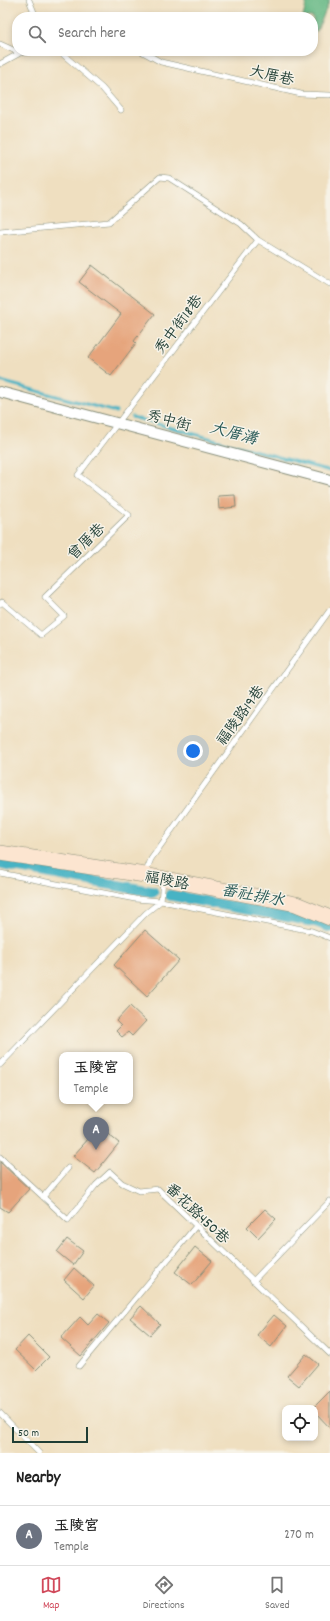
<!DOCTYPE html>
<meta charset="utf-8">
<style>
body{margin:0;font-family:Dekko,"LXGW WenKai TC",sans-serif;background:#f6f6f6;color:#222}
.controls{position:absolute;right:12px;bottom:12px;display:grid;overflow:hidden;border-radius:8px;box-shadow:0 2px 6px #0003}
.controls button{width:36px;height:36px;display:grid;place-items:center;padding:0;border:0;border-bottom:1px solid #e0e0e0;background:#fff;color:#222;font:20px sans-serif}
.scale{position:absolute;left:12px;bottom:10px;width:76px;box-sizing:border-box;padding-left:4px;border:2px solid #1f3d34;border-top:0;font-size:11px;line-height:14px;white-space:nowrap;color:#1f3d34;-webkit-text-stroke:3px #f7f3e8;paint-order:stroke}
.you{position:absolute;left:193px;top:751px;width:14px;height:14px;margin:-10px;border:3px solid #fff;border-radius:50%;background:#1a73e8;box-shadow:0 0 0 6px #1a73e833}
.badge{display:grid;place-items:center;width:26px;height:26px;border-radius:50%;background:#d1495b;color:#fff;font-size:13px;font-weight:700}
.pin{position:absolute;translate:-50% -33px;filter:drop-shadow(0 1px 2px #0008)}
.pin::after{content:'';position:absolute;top:21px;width:14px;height:12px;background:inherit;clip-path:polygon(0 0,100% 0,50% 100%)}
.popup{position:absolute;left:59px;top:1052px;width:74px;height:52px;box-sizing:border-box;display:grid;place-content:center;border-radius:8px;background:#fff;filter:drop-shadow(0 1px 3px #0005);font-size:13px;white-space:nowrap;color:#767676}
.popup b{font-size:15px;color:#222}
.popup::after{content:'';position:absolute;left:50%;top:100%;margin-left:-8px;border:8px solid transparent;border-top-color:#fff}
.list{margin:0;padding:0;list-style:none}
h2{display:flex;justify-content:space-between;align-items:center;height:52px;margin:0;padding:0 16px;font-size:17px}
h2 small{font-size:13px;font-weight:400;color:#767676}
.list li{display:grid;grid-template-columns:26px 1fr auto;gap:12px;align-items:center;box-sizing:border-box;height:60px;padding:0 16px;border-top:1px solid #e0e0e0}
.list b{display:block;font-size:15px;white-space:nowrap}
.list p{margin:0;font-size:13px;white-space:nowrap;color:#767676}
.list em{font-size:13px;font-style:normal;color:#767676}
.icon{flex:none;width:22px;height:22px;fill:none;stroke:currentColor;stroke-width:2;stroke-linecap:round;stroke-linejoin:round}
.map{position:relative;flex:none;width:330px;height:1453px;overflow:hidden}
.search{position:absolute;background:#fff;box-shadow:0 2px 6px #0003;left:12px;right:12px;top:12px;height:44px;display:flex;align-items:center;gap:10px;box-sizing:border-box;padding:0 14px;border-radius:16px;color:#767676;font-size:15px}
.sheet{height:112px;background:#fff}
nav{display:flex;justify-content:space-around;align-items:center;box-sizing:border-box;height:56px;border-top:1px solid #e0e0e0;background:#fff;font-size:11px;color:#767676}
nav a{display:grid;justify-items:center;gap:2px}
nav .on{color:#d1495b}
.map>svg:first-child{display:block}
.forest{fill:#65b884;stroke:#427a5c}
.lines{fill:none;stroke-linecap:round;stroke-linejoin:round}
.stream{stroke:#47b3c4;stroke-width:3}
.canal{stroke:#47b3c4;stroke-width:11}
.building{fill:#e6a47b}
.lane-casing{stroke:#878e7a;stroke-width:6}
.street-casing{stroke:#878e7a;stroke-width:12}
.secondary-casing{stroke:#878e7a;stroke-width:16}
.lane{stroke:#fff;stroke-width:5}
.street{stroke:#fff;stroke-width:10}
.secondary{stroke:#fce5d0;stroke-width:15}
.labels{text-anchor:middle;stroke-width:3;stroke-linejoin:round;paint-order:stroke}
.street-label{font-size:15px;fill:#1f3d34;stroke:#f7f3e8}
.water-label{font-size:16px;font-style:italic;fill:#295a58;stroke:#f7f3e8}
</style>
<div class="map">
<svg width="330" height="1453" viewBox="0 0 330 1453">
<rect width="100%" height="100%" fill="#f7f3e8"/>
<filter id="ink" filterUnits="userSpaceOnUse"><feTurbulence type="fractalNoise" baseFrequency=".025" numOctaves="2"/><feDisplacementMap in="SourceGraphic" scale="8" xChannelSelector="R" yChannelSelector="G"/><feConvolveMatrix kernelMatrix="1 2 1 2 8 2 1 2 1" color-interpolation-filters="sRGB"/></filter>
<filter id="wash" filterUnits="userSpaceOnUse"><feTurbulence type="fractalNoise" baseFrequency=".012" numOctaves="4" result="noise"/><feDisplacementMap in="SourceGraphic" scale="16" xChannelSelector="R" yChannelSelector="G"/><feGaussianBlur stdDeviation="0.9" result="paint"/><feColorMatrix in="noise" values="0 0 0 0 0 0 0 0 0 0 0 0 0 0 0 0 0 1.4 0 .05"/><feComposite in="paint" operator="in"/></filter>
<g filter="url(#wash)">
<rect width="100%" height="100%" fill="#efdfc0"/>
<!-- forest -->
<path class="forest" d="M 307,0 L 330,0 L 317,31 L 313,31 L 313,17 L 303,17 Z"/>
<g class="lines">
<!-- stream -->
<path class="stream" d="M 0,381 L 116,412
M 132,417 L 330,471"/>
<!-- canal -->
<path class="canal" d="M 0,864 L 153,892
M 170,895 L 317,922 L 330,927"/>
</g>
<g id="blocks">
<!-- building -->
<path class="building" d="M 92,265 L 155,314 L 134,341 L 136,343 L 111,376 L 88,358 L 121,314 L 79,282 Z
M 235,495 L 236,507 L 219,509 L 218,496 Z
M 145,930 L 179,960 L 147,996 L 114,965 Z
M 130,1006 L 146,1021 L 132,1036 L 128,1032 L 122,1037 L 116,1031 L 121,1026 L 116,1021 Z
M 99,1127 L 119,1143 L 95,1173 L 73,1156 Z
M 0,1162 L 29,1189 L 8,1212 L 0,1207 Z
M 265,1209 L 276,1219 L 258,1238 L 247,1227 Z
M 67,1239 L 83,1251 L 73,1265 L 57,1252 Z
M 195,1247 L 212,1261 L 192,1285 L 175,1272 Z
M 74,1268 L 94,1286 L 84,1298 L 64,1280 Z
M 141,1306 L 160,1324 L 150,1335 L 130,1318 Z
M 98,1314 L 109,1323 L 81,1356 L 61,1338 L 80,1317 L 88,1325 Z
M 274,1315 L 287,1326 L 271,1347 L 257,1335 Z
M 28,1336 L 49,1357 L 36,1370 L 15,1350 Z
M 306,1354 L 318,1364 L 299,1386 L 287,1376 Z
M 330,1391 L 330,1428 L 315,1412 L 315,1408 L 313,1408 Z"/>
</g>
</g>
<g filter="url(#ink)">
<use href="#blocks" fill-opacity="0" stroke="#878e7a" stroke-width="1"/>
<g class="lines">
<defs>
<path id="lane" d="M 29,0 L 36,17
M 0,44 L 20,53
M 59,51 L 102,88 L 121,110
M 141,51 L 161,62 L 301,94 L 330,95
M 0,64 L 20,53 L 43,51
M 0,232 L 109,222 L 160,177 L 169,178 L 241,224 L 258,240 L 330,284
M 0,604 L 2,602 L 41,635 L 64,616 L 45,597 L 129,515 L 78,475 L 258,240
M 0,873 L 135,899 L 161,901 L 312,931 L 330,938
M 145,874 L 151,859 L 330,610
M 0,1065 L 146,913 L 161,901 L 163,880
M 0,1157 L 68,1220 L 96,1185 L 110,1172 L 122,1183 L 139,1191 L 158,1189 L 330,1354
M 43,1197 L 68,1168
M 253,1281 L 330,1201
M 79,1366 L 196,1226
M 0,1413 L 39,1453"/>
<path id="street" d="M 0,392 L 330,480"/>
<path id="secondary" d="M 0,853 L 145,875 L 296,904 L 330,918"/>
</defs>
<!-- lane casing -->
<use href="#lane" class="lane-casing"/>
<!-- street casing -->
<use href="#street" class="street-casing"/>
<!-- secondary casing -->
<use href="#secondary" class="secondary-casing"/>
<!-- lane -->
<use href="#lane" class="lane"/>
<!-- street -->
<use href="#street" class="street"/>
<!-- secondary -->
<use href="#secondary" class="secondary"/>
</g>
</g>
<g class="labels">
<!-- street labels -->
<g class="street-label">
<text transform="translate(272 75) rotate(13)" y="5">大厝巷</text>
<text transform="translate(178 324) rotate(-53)" y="5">秀中街18巷</text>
<text transform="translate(169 420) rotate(15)" y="5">秀中街</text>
<text transform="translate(86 541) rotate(-44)" y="5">曾厝巷</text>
<text transform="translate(240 715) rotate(-54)" y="5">福陵路19巷</text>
<text transform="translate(167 880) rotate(11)" y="5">福陵路</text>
<text transform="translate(198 1213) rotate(43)" y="5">番花路450巷</text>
</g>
<!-- water labels -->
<g class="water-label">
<text transform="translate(234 432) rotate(15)" y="6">大厝溝</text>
<text transform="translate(253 894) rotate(10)" y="6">番社排水</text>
</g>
</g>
</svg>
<div class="controls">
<button><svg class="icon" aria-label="locate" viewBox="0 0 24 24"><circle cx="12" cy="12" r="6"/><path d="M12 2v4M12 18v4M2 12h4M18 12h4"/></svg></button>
</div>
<div class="scale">50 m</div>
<div class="you"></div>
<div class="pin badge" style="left:96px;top:1150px;background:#6b7280">A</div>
<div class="popup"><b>玉陵宮</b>Temple</div>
<div class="search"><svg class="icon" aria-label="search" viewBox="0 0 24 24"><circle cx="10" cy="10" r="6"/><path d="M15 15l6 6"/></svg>Search here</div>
</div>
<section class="sheet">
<h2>Nearby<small></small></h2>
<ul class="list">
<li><span class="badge" style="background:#6b7280">A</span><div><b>玉陵宮</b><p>Temple</p></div><em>270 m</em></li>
</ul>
</section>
<nav>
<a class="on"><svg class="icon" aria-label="map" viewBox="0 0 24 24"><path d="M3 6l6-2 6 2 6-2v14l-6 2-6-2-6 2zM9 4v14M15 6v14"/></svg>Map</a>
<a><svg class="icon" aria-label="directions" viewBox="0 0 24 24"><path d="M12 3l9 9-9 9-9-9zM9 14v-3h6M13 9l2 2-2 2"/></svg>Directions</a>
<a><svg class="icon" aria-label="saved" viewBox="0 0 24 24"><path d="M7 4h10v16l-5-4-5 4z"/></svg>Saved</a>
</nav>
